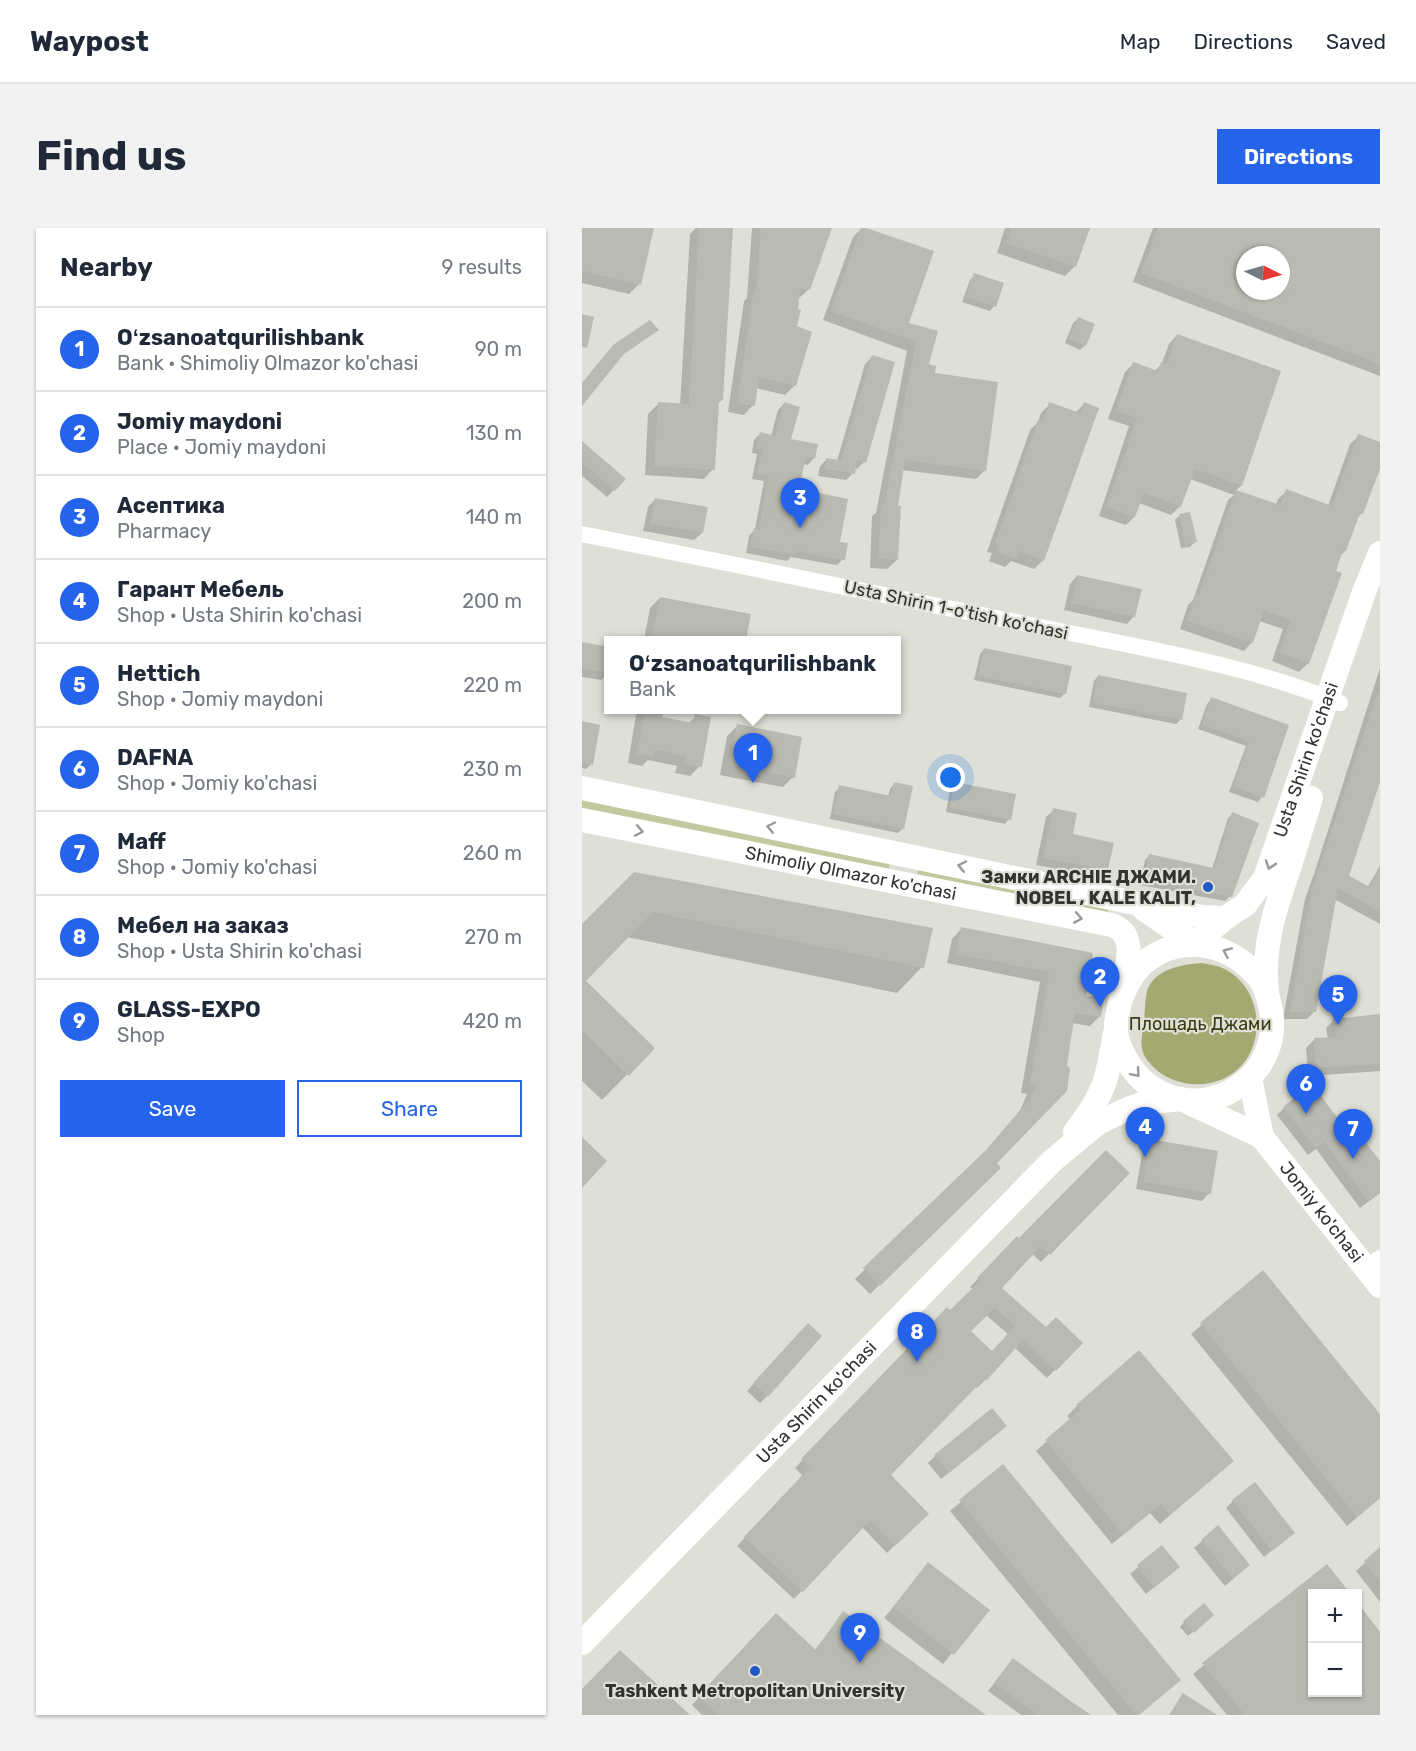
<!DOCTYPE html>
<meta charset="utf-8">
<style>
body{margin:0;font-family:Rubik,sans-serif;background:#f2f2f3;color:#1f2937}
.controls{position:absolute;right:18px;bottom:18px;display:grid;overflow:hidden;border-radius:0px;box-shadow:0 2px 4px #0004}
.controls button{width:54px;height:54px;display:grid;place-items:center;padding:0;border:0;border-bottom:2px solid #e0e1e3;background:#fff;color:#1f2937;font:30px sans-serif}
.compass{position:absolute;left:654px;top:18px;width:54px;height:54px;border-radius:50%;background:#fff;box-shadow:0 2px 4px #0004;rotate:95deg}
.you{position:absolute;left:369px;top:550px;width:21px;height:21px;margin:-15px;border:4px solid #fff;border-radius:50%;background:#1a73e8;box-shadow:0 0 0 9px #1a73e833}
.badge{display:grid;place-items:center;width:39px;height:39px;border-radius:50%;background:#2563eb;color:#fff;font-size:20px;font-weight:700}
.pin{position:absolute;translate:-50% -50px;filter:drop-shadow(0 2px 3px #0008)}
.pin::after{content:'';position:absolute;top:32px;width:21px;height:18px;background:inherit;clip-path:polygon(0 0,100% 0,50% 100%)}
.popup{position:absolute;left:22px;top:408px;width:297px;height:78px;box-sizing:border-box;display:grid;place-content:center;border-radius:0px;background:#fff;filter:drop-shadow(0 2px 4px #0005);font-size:20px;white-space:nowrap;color:#747a83}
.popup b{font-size:22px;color:#1f2937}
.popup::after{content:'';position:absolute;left:50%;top:100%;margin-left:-12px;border:12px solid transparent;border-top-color:#fff}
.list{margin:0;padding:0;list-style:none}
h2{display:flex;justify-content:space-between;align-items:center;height:78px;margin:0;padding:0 24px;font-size:26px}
h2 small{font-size:20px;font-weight:400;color:#747a83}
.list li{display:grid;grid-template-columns:39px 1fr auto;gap:18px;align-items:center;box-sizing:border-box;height:84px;padding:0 24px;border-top:2px solid #e0e1e3}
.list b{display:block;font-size:22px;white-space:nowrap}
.list p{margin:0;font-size:20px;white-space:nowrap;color:#747a83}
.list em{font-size:20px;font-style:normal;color:#747a83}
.actions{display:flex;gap:12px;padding:18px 24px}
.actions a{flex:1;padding:14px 0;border:2px solid #2563eb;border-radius:0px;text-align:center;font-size:21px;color:#2563eb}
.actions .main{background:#2563eb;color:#fff}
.map{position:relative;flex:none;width:798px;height:1487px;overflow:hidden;border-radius:0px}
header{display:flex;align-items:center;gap:36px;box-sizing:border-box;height:84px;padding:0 30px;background:#fff;border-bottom:2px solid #e0e1e3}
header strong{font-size:28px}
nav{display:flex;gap:33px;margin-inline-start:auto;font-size:21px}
.intro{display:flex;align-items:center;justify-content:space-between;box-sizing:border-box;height:144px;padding:0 36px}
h1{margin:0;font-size:42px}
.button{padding:15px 27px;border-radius:0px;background:#2563eb;color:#fff;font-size:21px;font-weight:700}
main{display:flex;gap:36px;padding:0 36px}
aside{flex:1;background:#fff;border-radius:0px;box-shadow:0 2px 4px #0004}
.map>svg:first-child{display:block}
.green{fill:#c4c89f}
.forest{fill:#a4a972}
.shadow{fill:#0003;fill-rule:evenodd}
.building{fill:#b9bab1;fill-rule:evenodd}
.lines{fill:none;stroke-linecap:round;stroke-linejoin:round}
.street{stroke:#fff;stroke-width:16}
.secondary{stroke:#fff;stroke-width:24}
.oneway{stroke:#989897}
.poi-dot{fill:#2057c4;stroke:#dedfd6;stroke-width:2}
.labels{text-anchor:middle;stroke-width:4.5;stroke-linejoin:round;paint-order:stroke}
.street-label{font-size:18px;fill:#32322f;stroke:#dedfd6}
.poi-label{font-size:18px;font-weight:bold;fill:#32322f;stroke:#dedfd6;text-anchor:end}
.park-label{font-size:18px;fill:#3a3c10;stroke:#dedfd6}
</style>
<header>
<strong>Waypost</strong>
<nav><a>Map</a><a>Directions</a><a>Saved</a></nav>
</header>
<div class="intro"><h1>Find us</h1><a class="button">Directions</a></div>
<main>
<aside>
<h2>Nearby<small>9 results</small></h2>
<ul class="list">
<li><span class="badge">1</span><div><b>Oʻzsanoatqurilishbank</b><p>Bank · Shimoliy Olmazor ko'chasi</p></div><em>90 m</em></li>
<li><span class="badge">2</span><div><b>Jomiy maydoni</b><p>Place · Jomiy maydoni</p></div><em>130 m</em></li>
<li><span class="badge">3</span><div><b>Асептика</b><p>Pharmacy</p></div><em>140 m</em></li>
<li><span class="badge">4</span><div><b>Гарант Мебель</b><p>Shop · Usta Shirin ko'chasi</p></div><em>200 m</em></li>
<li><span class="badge">5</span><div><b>Hettich</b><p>Shop · Jomiy maydoni</p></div><em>220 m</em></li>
<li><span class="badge">6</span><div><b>DAFNA</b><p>Shop · Jomiy ko'chasi</p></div><em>230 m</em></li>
<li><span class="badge">7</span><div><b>Maff</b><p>Shop · Jomiy ko'chasi</p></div><em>260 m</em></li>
<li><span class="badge">8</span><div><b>Мебел на заказ</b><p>Shop · Usta Shirin ko'chasi</p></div><em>270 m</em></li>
<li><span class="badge">9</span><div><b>GLASS-EXPO</b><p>Shop</p></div><em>420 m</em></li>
</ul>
<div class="actions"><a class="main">Save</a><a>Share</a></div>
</aside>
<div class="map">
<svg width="798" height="1487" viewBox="0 0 798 1487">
<rect width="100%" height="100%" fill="#dedfd6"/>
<!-- green -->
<path class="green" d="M 0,572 L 308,633 L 306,643 L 0,583 Z
M 336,642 L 527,678 L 525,687 L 335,647 Z"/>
<!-- forest -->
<path class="forest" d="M 620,735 C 626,736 632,737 638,739 C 671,752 683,792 669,823 C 651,864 592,867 566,833 C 556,820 560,808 562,794 C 563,785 563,764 567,758 C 577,740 602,736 620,735 Z"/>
<!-- shadow -->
<path class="shadow" d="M 0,0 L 70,0 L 57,56 L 47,66 L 0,55 Z
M 114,0 L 150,0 L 140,172 L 135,176 L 131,241 L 122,251 L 63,247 L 66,186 L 76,176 L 98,177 L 108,6 Z
M 170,0 L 249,0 L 227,61 L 216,71 L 213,99 L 213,157 L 203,167 L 174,160 L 171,177 L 162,187 L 146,184 L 162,73 L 165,70 Z
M 280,0 L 325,96 L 354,104 L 345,137 L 403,242 L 394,251 L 320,242 L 314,279 L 315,332 L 305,341 L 288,340 L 290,288 L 294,285 L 325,123 L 241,92 L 271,9 Z
M 423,0 L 506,0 L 493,38 L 483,48 L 415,25 Z
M 571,0 L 798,0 L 798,148 L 551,54 ZM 663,27 L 699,27 L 699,63 L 663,63 Z
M 393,47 L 412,78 L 408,83 L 380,74 L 388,52 Z
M 496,91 L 503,117 L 498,122 L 483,115 L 491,95 Z
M 595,107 L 674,217 L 659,258 L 653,263 L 694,277 L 696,271 L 705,263 L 746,278 L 768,216 L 777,208 L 798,216 L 798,236 L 780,285 L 775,290 L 763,323 L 758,328 L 726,435 L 717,444 L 690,433 L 701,401 L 677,393 L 670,414 L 662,423 L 598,401 L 606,377 L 611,372 L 646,272 L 652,267 L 608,251 L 598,278 L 589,287 L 557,275 L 552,289 L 544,297 L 517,288 L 547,198 L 526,191 L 543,144 L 552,135 L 573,143 L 580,135 L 587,116 Z
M 290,129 L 282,234 L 275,241 L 272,240 L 271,245 L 264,252 L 236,248 L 238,238 L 245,231 L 255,233 L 283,136 Z
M 202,176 L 207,212 L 232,230 L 226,237 L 221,236 L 215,262 L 256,315 L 261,331 L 255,337 L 209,329 L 205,333 L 164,325 L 167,308 L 173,301 L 182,253 L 170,251 L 175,226 L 170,225 L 172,212 L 178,206 L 189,208 L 196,182 Z
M 468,176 L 493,185 L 502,176 L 461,332 L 452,341 L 429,333 L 423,339 L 407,333 L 410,325 L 405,324 L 448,202 L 456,194 L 459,185 Z
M 0,215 L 32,262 L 25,269 L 0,248 Z
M 73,271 L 120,305 L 112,312 L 61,303 L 66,279 Z
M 597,288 L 613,314 L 608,319 L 599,320 L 593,292 Z
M 495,348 L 552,388 L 545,396 L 482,382 L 488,356 Z
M 78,370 L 167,388 L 163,412 L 62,412 L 68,380 Z
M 0,416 L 27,421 L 26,445 L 19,452 L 0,449 Z
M 402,421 L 483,465 L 478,470 L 392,452 L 398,426 Z
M 798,440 L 798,550 L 765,648 L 785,660 L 798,638 L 798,696 L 752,671 L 733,783 L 725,791 L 701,791 L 723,671 L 733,643 Z
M 516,448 L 598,492 L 594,496 L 507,479 L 512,453 Z
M 629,471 L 705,498 L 680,569 L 676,574 L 647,564 L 664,518 L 616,501 L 625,476 Z
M 60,482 L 80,482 L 78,490 L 107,495 L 114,488 L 118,538 L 108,548 L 93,545 L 95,538 L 66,532 L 60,538 L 46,535 L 54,487 Z
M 0,495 L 9,536 L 4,541 L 0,540 Z
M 155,498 L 211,549 L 201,559 L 138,547 L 145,508 Z
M 312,556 L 321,600 L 316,605 L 248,591 L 253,564 L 258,559 L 306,569 L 308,561 Z
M 373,556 L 427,591 L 423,596 L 364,584 L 368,561 Z
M 472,582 L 489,607 L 525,641 L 517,649 L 454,637 L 464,589 Z
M 651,585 L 648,668 L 643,673 L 558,657 L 563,632 L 568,627 L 630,641 L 646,590 Z
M 52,645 L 340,739 L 315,765 L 45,709 L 2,753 L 71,820 L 20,872 L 0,853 L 0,698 Z
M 379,701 L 509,726 L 502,769 L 518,788 L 508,798 L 490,795 L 413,935 L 417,940 L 288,1066 L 273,1051 L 396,932 L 437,885 L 445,866 L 439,865 L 458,754 L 365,735 L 370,711 Z
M 798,788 L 798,843 L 726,848 L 724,820 L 732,812 L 746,811 L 744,800 L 752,792 Z
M 702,880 L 769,910 L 798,936 L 798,965 L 778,980 L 734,921 L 726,927 L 695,887 Z
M 569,913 L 627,965 L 620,973 L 554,961 L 561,920 Z
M 545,945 L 459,1034 L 450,1026 L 418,1060 L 464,1101 L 499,1115 L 465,1150 L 433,1120 L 403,1152 L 395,1160 L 393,1158 L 307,1247 L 344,1286 L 305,1325 L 280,1299 L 212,1371 L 155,1318 L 221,1248 L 213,1240 L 357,1089 L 368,1084 L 391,1061 L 388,1059 L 427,1018 ZM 404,1087 L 426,1106 L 410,1125 L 387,1103 Z
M 681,1044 L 798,1188 L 798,1270 L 765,1298 L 609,1106 Z
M 218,1104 L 185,1168 L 178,1175 L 165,1163 Z
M 557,1125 L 640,1242 L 578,1296 L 568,1285 L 530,1316 L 454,1223 L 489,1192 L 485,1188 L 495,1178 Z
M 415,1205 L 359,1251 L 346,1235 L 353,1228 Z
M 421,1238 L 557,1487 L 536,1487 L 368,1283 Z
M 651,1273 L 711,1305 L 682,1329 L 644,1280 Z
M 635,1300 L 659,1344 L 643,1358 L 612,1320 Z
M 580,1319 L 588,1346 L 564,1366 L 548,1346 Z
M 798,1321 L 798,1374 L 774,1343 Z
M 347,1336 L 405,1382 L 361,1436 L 302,1390 Z
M 744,1338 L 766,1366 L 730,1366 L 730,1464 L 776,1464 L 776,1378 L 798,1406 L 798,1487 L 645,1487 L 611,1446 Z
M 262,1385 L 401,1487 L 120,1487 L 110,1477 L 186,1394 L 232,1423 Z
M 625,1391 L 606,1408 L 598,1399 L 602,1394 Z
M 431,1432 L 507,1487 L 439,1487 L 406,1463 Z"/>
<!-- building -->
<path class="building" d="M 0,0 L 72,0 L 59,57 L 0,43 Z
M 117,0 L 151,0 L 141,172 L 137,172 L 133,242 L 72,238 L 76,174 L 107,176 Z
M 179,0 L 250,0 L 228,62 L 218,61 L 216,81 L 219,82 L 215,98 L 230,104 L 214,158 L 177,149 L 173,178 L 155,175 L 172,61 L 174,62 Z
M 279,0 L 284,0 L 352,23 L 327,95 L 356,103 L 347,136 L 354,138 L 353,145 L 416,154 L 404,243 L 323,232 L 316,278 L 319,278 L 316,332 L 296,331 L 299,277 L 302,277 L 334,114 L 249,83 Z
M 429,0 L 508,0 L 494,39 L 424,15 Z
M 576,0 L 798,0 L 798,136 L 559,45 ZM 663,27 L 699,27 L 699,63 L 663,63 Z
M 392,45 L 422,55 L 414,79 L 384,69 Z
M 0,86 L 12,89 L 5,120 L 0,119 Z
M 496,89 L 513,96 L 504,118 L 487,111 Z
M 68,92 L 77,102 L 42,126 L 0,178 L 0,155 L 31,117 Z
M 595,106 L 699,143 L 660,258 L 613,241 L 599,279 L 562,265 L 553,289 L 524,279 L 555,190 L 534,183 L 551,134 L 576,143 L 579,134 L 585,136 Z
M 290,127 L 313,134 L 284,235 L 275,232 L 273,246 L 243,241 L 244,230 L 259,232 Z
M 202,174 L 218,179 L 209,211 L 236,216 L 233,231 L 224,229 L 217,261 L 266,271 L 258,314 L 266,315 L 263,332 L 214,323 L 213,327 L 169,319 L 172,300 L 177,301 L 187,247 L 175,245 L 181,220 L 175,219 L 178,204 L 193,208 Z
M 467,174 L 498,185 L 502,174 L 517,180 L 462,333 L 436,323 L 434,331 L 415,324 L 417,316 L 413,315 L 456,192 L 461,193 Z
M 776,206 L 798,214 L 798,241 L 781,286 L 778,285 L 764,323 L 761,322 L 754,343 L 760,345 L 727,436 L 697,425 L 709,392 L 682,383 L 671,415 L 605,393 L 614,366 L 617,367 L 654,262 L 698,277 L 704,261 L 750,278 Z
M 0,213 L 44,251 L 33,263 L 0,234 Z
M 73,270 L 126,279 L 121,305 L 68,296 Z
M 608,284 L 615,314 L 603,317 L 597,286 Z
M 495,347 L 560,361 L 553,389 L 489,375 Z
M 78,369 L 169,386 L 164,412 L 69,412 Z
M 0,414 L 27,419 L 27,445 L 0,440 Z
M 402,420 L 490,438 L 484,466 L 396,448 Z
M 516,447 L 605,465 L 600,492 L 510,474 Z
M 796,464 L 798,464 L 798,554 L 767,648 L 788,659 L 798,641 L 798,684 L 756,660 L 734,784 L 708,784 L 730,661 Z
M 629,469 L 707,497 L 682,570 L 651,559 L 667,513 L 620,497 Z
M 63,482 L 81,482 L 80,489 L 112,495 L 113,486 L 129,489 L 120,539 L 102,536 L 104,528 L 73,522 L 72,528 L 55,526 Z
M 0,493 L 18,497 L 11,537 L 0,535 Z
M 155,496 L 220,509 L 213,550 L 147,537 Z
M 312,554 L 331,558 L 322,601 L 251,586 L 257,557 L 309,568 Z
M 372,554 L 434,566 L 429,592 L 368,580 Z
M 471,580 L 495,585 L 491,606 L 532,615 L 526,642 L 461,630 Z
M 650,584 L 677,595 L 650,669 L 562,652 L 567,626 L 632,640 Z
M 52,644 L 351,700 L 342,740 L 71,684 L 4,753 L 73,820 L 47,848 L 0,803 L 0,696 Z
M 379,699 L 511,725 L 504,768 L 522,770 L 519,789 L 493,785 L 485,837 L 488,840 L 485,863 L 415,935 L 419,940 L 298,1058 L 281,1040 L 403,923 L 446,873 L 454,857 L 448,855 L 467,744 L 374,726 Z
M 798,786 L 798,836 L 734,840 L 732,810 L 754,809 L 751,791 Z
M 730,856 L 769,908 L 775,903 L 798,933 L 798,964 L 786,973 L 742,914 L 734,920 L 701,879 Z
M 0,909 L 25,933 L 0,960 Z
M 568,911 L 636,923 L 629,966 L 561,954 Z
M 524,922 L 548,945 L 468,1027 L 459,1018 L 420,1060 L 464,1099 L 474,1089 L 501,1115 L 474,1143 L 441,1112 L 404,1153 L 402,1151 L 309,1247 L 347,1286 L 313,1318 L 288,1292 L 221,1364 L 162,1309 L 228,1239 L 219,1231 L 365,1079 L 368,1082 L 398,1053 L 395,1050 L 435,1008 L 437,1010 ZM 413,1080 L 433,1098 L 410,1123 L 389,1103 Z
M 681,1042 L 798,1186 L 798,1270 L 775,1289 L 618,1095 Z
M 226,1095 L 240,1108 L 186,1169 L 171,1155 Z
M 557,1122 L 652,1233 L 588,1287 L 579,1276 L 541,1307 L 463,1212 L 498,1182 L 494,1177 Z
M 410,1180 L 425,1198 L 367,1245 L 352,1227 Z
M 421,1236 L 599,1452 L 557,1487 L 554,1487 L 377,1272 Z
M 673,1254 L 713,1305 L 690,1323 L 650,1272 Z
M 636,1297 L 668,1337 L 651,1351 L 619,1312 Z
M 580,1317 L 598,1339 L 572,1360 L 555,1337 Z
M 798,1319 L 798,1353 L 782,1333 Z
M 346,1334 L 408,1382 L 372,1427 L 311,1379 Z
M 745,1336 L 768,1365 L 730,1365 L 730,1464 L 776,1464 L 776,1375 L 798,1404 L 798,1487 L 663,1487 L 620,1435 Z
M 622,1375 L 632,1387 L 612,1405 L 601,1393 Z
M 261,1383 L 404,1487 L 136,1487 L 116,1468 L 194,1385 L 234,1422 Z
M 38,1422 L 108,1487 L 0,1487 L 0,1461 Z
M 431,1430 L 490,1474 L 509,1487 L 456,1487 L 412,1455 Z
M 601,1465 L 635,1487 L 587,1487 Z"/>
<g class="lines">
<!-- street -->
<path class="street" d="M 0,306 C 153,337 306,367 459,399 C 559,420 663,436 758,475
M 784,1039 L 798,1030"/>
<!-- secondary -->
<g class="secondary">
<path d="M 0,560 L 620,689 L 643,690"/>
<path id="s1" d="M 0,592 L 530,697 C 537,700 543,704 545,712 C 552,730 535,776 534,797 C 533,819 551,847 569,859 C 626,898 704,847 688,778 C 686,768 683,758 676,749 C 646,711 587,704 554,743 C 547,752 543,761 539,771"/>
<path id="s2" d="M 562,681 L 613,716 L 643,690 L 663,677 L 683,650 L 782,364 L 798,325"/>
<path d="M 685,763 C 680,716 694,680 708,637 C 715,615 722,592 729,570"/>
<path id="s3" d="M 668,850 L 680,909 L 798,1058"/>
<path d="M 493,904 C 523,865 525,852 533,805"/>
<path id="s4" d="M 0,1415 L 470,933 L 516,895 L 543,882 L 562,875 L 599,871 L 680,909"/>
</g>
</g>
<!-- one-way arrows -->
<defs><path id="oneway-chevron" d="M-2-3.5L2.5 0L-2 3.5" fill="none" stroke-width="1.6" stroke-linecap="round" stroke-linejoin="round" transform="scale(1.5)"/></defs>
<g class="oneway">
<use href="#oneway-chevron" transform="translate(189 599) rotate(-168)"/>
<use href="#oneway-chevron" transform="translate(57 603) rotate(11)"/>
<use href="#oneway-chevron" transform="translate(688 637) rotate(109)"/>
<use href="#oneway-chevron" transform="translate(380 638) rotate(-168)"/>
<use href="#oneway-chevron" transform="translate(496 690) rotate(11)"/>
<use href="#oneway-chevron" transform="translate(645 724) rotate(-156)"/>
<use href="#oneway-chevron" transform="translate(554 845) rotate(49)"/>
</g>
<!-- markers -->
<g class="poi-dot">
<circle cx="626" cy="659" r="6"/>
<circle cx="173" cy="1443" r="6"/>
</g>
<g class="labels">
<!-- street labels -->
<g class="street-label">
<text transform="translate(374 382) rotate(12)" y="6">Usta Shirin 1-o'tish ko'chasi</text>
<text dy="6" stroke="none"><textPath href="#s2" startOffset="284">Usta Shirin ko'chasi</textPath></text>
<text dy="6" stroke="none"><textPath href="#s1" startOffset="274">Shimoliy Olmazor ko'chasi</textPath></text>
<text dy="6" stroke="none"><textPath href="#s3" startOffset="156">Jomiy ko'chasi</textPath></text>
<text dy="6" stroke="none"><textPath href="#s4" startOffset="336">Usta Shirin ko'chasi</textPath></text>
</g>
<!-- poi labels -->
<g class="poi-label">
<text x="614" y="655">Замки ARCHIE ДЖАМИ.<tspan x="614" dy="21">NOBEL , KALE KALIT,</tspan></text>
<text x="173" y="1469" text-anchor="middle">Tashkent Metropolitan University</text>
</g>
<!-- park labels -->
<g class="park-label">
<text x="618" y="802">Площадь Джами</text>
</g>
</g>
</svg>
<div class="controls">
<button>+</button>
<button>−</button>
</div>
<svg class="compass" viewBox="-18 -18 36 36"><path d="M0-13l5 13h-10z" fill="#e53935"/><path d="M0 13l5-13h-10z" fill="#747a83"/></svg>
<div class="you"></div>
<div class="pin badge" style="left:171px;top:555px">1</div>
<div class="popup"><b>Oʻzsanoatqurilishbank</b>Bank</div>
<div class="pin badge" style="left:518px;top:779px">2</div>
<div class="pin badge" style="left:218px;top:300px">3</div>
<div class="pin badge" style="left:563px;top:929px">4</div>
<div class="pin badge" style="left:756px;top:797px">5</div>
<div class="pin badge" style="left:724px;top:886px">6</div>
<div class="pin badge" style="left:771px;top:931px">7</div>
<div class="pin badge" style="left:335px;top:1134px">8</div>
<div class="pin badge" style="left:278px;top:1435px">9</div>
</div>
</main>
